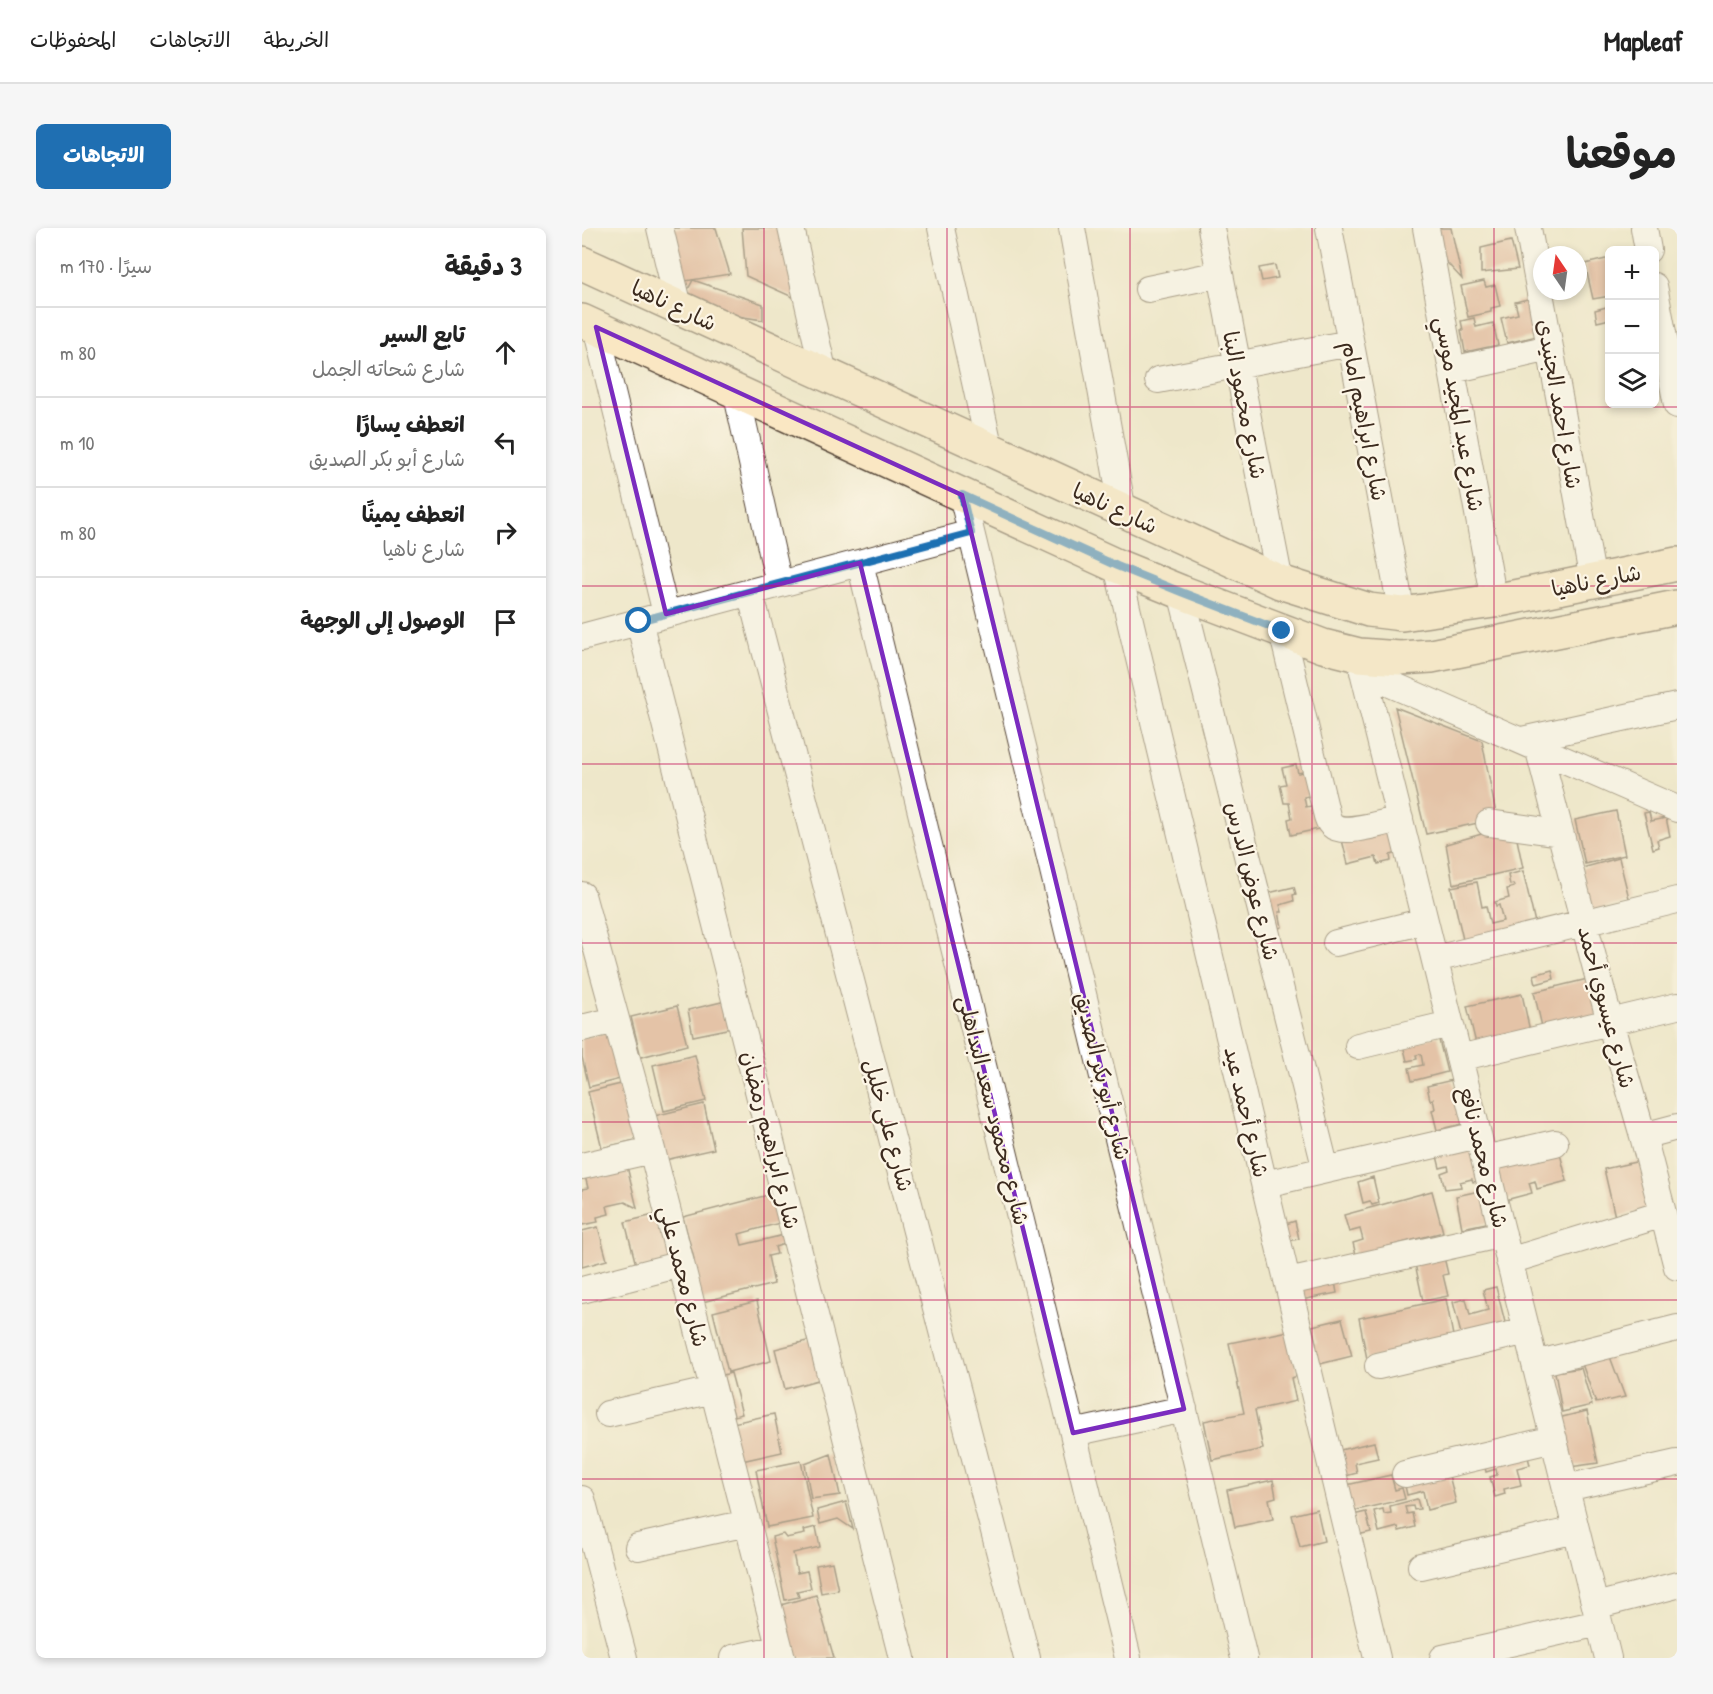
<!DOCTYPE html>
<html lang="ar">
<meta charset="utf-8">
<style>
body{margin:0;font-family:"Patrick Hand","Playpen Sans Arabic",sans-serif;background:#f6f6f6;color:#222;direction:rtl}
.controls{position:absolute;right:18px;top:18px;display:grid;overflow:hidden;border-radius:9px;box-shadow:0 3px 9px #0003}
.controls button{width:54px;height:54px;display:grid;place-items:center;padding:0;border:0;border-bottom:2px solid #e0e0e0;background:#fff;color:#222;font:30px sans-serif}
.compass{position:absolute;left:951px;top:18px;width:54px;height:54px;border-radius:50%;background:#fff;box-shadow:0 3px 9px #0003;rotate:347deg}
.stop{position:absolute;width:18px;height:18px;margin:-14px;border:4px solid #1f6fb2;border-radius:50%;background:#fff}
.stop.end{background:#1f6fb2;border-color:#fff;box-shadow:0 2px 6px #0008}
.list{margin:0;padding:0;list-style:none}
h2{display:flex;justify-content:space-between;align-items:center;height:78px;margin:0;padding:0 24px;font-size:26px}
h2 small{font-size:20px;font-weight:400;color:#767676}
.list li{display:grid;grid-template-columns:39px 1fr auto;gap:18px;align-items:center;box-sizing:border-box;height:90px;padding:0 24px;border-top:2px solid #e0e0e0}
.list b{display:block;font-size:22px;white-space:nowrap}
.list p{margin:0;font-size:20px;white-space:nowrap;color:#767676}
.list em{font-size:20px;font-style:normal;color:#767676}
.icon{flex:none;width:33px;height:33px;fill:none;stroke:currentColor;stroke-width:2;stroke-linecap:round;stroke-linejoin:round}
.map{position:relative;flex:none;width:1095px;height:1430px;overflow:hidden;direction:ltr;border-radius:9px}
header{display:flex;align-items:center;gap:36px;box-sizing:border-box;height:84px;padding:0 30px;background:#fff;border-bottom:2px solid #e0e0e0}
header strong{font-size:28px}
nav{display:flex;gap:33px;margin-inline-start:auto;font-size:21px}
.intro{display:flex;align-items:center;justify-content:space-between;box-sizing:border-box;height:144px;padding:0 36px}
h1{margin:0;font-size:42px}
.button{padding:15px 27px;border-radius:9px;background:#1f6fb2;color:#fff;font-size:21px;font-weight:700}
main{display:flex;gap:36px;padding:0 36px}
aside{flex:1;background:#fff;border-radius:9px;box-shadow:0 3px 9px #0003}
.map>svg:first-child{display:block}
.building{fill:#d7977d}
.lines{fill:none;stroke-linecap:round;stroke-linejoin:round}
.minor-casing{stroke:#564638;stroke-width:28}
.secondary-casing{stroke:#564638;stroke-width:36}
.minor{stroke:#fff;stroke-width:26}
.secondary{stroke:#fae7c3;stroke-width:33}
.route{stroke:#1f6fb2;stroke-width:8}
.marked{fill:none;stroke:#7b2cbf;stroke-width:4.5;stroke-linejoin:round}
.grid{fill:none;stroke:#c2185b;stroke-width:1.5;stroke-opacity:0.55}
.labels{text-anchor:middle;stroke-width:4.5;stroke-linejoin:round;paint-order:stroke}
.street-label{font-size:22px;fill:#3b2a1e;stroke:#fcf5e5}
</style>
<header>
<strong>Mapleaf</strong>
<nav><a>الخريطة</a><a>الاتجاهات</a><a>المحفوظات</a></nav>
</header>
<div class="intro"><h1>موقعنا</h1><a class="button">الاتجاهات</a></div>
<main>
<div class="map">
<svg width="1095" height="1430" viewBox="0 0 1095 1430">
<rect width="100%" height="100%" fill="#fcf5e5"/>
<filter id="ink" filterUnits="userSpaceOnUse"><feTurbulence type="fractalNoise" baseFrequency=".0167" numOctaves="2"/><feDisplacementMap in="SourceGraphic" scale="12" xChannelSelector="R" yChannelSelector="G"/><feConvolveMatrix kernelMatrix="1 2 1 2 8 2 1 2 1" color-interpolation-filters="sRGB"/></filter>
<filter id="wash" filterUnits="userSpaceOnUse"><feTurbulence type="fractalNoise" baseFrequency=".008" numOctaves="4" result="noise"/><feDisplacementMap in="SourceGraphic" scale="24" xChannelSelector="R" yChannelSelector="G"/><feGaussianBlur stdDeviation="1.35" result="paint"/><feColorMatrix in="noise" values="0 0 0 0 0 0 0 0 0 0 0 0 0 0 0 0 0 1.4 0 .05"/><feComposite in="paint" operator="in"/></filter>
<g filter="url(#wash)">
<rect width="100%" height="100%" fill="#eee7ca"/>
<g id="blocks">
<!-- building -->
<path class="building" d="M 86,0 L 134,0 L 148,46 L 97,54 Z
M 160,0 L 200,0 L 215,71 L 164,48 Z
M 850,0 L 869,0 L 880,51 L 855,24 Z
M 929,13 L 936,41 L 899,45 L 899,20 Z
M 1028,30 L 1028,68 L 1011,71 L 1003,36 Z
M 693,37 L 696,50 L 680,53 L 677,40 Z
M 111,52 L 181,76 L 181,92 L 97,79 Z
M 902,53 L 904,59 L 913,57 L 918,78 L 909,80 L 909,84 L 886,89 L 879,58 Z
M 950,70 L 959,107 L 925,115 L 919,90 L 936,86 L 933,74 Z
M 1028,78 L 1028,91 L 1015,94 L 1013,82 Z
M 892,90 L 894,99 L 911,95 L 916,117 L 883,124 L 879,102 L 881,102 L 879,93 Z
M 813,479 L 900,513 L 915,591 L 844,606 Z
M 714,537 L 716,545 L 730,542 L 735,566 L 722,569 L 724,579 L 735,577 L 741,600 L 709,607 L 706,591 L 710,590 L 707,575 L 702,575 L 698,557 L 704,556 L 700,540 Z
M 1034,583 L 1043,627 L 1003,636 L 993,592 Z
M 1067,584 L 1069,593 L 1084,590 L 1088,608 L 1075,612 L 1077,619 L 1071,621 L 1062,585 Z
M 932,597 L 941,640 L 871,656 L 864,616 Z
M 810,600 L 816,625 L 808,627 L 809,633 L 796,636 L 794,629 L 766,636 L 760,612 Z
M 1037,630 L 1048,674 L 1010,683 L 1000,640 Z
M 941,643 L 954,699 L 882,716 L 869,659 L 895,654 L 900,679 L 904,678 L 908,696 L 921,693 L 917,677 L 914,678 L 913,674 L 927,670 L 925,661 L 932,659 L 931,656 L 928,657 L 926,647 Z
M 712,659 L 714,666 L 711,667 L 712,673 L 698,677 L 700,684 L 697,684 L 700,699 L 686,703 L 678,667 Z
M 970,742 L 972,751 L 954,756 L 952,747 Z
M 1014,749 L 1023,788 L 961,803 L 952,764 Z
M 940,766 L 949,808 L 895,820 L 885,778 Z
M 148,772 L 155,799 L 111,808 L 106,782 Z
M 95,778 L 105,817 L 59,829 L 49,789 Z
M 31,803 L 42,850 L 7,859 L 0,829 L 0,810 Z
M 856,808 L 865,844 L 830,853 L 827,840 L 841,837 L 839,826 L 834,827 L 835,831 L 825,833 L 821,817 Z
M 113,827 L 124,873 L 82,883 L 71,837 Z
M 870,852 L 889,894 L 855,902 L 850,882 L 853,881 L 851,871 L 848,872 L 845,858 Z
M 43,855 L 57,911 L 20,920 L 6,864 Z
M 122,876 L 132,921 L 83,932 L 72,888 Z
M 895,909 L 905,952 L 891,954 L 890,951 L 878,954 L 879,959 L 863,961 L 859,945 L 867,942 L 866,938 L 858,940 L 853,920 Z
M 976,918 L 985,953 L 955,961 L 953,953 L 947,955 L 950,965 L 916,974 L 907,935 Z
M 1058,933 L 1069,981 L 1033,989 L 1022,941 Z
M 44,934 L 55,980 L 43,974 L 25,978 L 27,986 L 15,989 L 16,994 L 0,997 L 0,961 L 6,960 L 2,944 Z
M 791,949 L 797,975 L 790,977 L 788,973 L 781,975 L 776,954 Z
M 902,962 L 909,994 L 880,1000 L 874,968 Z
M 850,963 L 861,1004 L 774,1027 L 771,1015 L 781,1012 L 778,1001 L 767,1004 L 762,987 Z
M 198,964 L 205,993 L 157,1006 L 160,1017 L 202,1007 L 205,1015 L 193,1019 L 195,1026 L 186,1028 L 192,1056 L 120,1074 L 109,1032 L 112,1031 L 101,989 Z
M 80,985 L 92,1032 L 55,1041 L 43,994 Z
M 713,993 L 717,1011 L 701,1014 L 698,998 Z
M 16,999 L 25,1032 L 0,1039 L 0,1003 Z
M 861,1025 L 866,1046 L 861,1047 L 866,1068 L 841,1073 L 832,1031 Z
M 752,1048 L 755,1065 L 719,1072 L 715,1054 Z
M 914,1059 L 925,1102 L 881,1114 L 871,1074 L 884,1071 L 888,1087 L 906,1082 L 901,1062 Z
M 864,1071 L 872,1113 L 785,1131 L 777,1090 Z
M 175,1073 L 189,1133 L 146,1144 L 131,1084 Z
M 760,1091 L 770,1128 L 730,1138 L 724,1117 L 734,1115 L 730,1098 Z
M 707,1103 L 716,1148 L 709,1150 L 714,1173 L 673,1182 L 681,1221 L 630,1232 L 622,1193 L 662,1185 L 647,1115 Z
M 233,1111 L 243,1150 L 203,1161 L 193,1121 Z
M 1027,1126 L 1043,1169 L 1014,1175 L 999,1133 Z
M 999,1140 L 1010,1177 L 980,1184 L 973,1144 Z
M 149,1145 L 160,1186 L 152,1188 L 141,1147 Z
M 1005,1183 L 1016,1235 L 988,1239 L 976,1190 Z
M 192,1186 L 200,1224 L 155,1234 L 146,1196 Z
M 792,1214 L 796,1230 L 773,1235 L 775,1245 L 756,1250 L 750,1224 Z
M 944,1221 L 948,1237 L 935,1240 L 939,1257 L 922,1261 L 923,1266 L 913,1269 L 908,1249 L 915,1247 L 914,1241 L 904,1244 L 901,1230 Z
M 249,1226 L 258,1267 L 229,1271 L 223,1236 Z
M 219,1233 L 231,1290 L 185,1299 L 174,1242 Z
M 865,1239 L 874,1275 L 845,1282 L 841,1263 L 825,1267 L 821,1249 Z
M 809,1247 L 813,1262 L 820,1260 L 823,1271 L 766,1284 L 760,1258 Z
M 691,1252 L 694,1269 L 687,1271 L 691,1291 L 653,1299 L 645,1262 Z
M 835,1271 L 838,1281 L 832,1282 L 831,1278 L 823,1279 L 825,1286 L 830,1285 L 833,1299 L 817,1303 L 816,1299 L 797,1304 L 792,1283 L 801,1281 L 802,1286 L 809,1285 L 808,1278 Z
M 264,1274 L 271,1301 L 256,1291 L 238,1296 L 235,1282 Z
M 735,1281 L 742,1313 L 718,1319 L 710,1287 Z
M 784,1284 L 789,1304 L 775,1307 L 771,1287 Z
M 234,1299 L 238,1319 L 211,1325 L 215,1345 L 225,1343 L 229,1360 L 215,1363 L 217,1369 L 203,1372 L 190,1309 L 201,1306 L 204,1310 L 223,1306 L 222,1302 Z
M 250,1334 L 256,1362 L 239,1365 L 234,1337 Z
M 234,1367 L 252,1430 L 202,1430 L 188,1380 Z"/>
</g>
</g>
<g filter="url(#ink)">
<use href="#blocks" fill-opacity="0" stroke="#564638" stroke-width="1.5"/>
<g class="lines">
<defs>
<path id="minor" d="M 78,0 L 97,79
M 209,0 L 242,146
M 359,0 L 408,222
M 490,0 L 541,284
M 629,0 L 698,354
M 747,0 L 820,386
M 844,0 L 912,373
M 946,0 L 1011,353
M 1062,0 L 1066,22
M 1072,58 L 1095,177
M 566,61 L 638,46
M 14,99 L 84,386
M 870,142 L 968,120
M 576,152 L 768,115
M 154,163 L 197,356
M 380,267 L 662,1430
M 278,335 L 546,1430
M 535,338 L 795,1430
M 168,364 L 445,1430
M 599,364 L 744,942
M 57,393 L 320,1430
M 700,403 L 745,588 C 746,591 747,595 750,597 C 761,608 803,594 818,591
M 0,409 L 389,305
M 777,427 L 1026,1430
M 781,444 L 1095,581
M 940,512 L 1095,478
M 956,519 L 1028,794 L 1061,908 L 1095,1039
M 907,595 L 978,605
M 0,667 L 70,922 L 200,1430
M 754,715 L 843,693
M 853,731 L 1095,672
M 0,800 L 34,792
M 776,818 L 868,796
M 877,830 L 1095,778
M 1061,908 L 1095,899
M 902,931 L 973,915
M 0,938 L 70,922
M 683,956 L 896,907
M 927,1033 L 1081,986
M 706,1054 L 921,1006
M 0,1062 L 99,1036
M 953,1136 L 1095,1100
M 796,1138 L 945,1103
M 26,1186 L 131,1162
M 491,1205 L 602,1181
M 823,1246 L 972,1211
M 984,1260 L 1095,1235
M 0,1271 L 42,1430
M 56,1319 L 165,1295
M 839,1338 L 994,1302
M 1013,1378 L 1095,1357
M 151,1430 L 197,1420
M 861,1430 L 1017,1395"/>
<path id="secondary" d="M 0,35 L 698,354 L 787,382 L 820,386 L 912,373 L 1095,336
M 0,93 L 535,338 L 599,364 L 741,418 L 777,427 L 818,430 L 849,428 L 1095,379"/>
</defs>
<!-- minor casing -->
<use href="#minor" class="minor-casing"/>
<!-- secondary casing -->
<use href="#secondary" class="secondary-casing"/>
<!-- minor -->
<use href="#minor" class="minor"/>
<!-- secondary -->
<use href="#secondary" class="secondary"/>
</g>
</g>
<g class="lines" filter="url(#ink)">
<!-- route -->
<path class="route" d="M 57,393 L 389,305 L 380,267 L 535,338 L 599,364 L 700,403"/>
</g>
<!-- marked area -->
<path d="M0 0H1095V1430H0ZM 14,99 L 380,267 L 602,1181 L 491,1205 L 278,335 L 84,386 Z" fill="#eee7ca" fill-opacity=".55" fill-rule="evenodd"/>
<path class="marked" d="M 14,99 L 380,267 L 602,1181 L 491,1205 L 278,335 L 84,386 Z"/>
<!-- grid -->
<path class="grid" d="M 182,0 L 182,1430M 365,0 L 365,1430M 548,0 L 548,1430M 730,0 L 730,1430M 912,0 L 912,1430M 0,179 L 1095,179M 0,358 L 1095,358M 0,536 L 1095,536M 0,715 L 1095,715M 0,894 L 1095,894M 0,1072 L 1095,1072M 0,1251 L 1095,1251"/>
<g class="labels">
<!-- street labels -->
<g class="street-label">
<text transform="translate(92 77) rotate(25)" y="8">شارع ناهيا</text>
<text transform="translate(978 176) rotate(80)" y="8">شارع احمد الجنيدى</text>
<text transform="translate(663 177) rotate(79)" y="8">شارع محمود البنا</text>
<text transform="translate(878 186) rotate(80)" y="8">شارع عبد المجيد موسي</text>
<text transform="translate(783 193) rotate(79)" y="8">شارع ابراهيم امام</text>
<text transform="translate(533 280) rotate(25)" y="8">شارع ناهيا</text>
<text transform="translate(1014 352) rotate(-11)" y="8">شارع ناهيا</text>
<text transform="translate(671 653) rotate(76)" y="8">شارع عوض الدرس</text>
<text transform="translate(1025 779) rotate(75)" y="8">شارع عيسوي أحمد</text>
<text transform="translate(521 848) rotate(76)" y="8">شارع أبو بكر الصديق</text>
<text transform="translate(412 882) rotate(76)" y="8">شارع محمود سعد البداهلى</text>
<text transform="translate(665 884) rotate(77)" y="8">شارع أحمد عيد</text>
<text transform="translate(307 897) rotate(75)" y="8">شارع على خليل</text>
<text transform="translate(189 912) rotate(76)" y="8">شارع ابراهيم رمضان</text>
<text transform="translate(902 929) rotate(76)" y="8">شارع محمد نافع</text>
<text transform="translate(102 1048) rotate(76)" y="8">شارع محمد علي</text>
</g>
</g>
</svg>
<div class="controls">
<button>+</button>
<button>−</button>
<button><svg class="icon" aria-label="layers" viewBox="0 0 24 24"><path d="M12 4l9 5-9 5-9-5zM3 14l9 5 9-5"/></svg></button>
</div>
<svg class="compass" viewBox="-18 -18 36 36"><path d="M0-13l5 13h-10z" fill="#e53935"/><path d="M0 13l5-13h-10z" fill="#767676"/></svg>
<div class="stop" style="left:57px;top:393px"></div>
<div class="stop end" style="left:700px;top:403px"></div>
</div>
<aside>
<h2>3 دقيقة<small>سيرًا · 170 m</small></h2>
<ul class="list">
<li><svg class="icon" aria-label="ahead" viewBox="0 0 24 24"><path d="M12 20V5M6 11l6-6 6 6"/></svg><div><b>تابع السير</b><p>شارع شحاته الجمل</p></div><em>80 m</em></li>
<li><svg class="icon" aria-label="left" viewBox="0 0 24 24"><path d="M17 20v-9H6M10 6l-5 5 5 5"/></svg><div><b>انعطف يسارًا</b><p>شارع أبو بكر الصديق</p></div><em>10 m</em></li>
<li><svg class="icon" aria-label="right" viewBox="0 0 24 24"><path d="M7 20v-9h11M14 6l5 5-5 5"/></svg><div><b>انعطف يمينًا</b><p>شارع ناهيا</p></div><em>80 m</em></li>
<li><svg class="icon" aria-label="arrive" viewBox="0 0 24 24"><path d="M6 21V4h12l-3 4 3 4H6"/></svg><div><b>الوصول إلى الوجهة</b></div></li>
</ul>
</aside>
</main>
